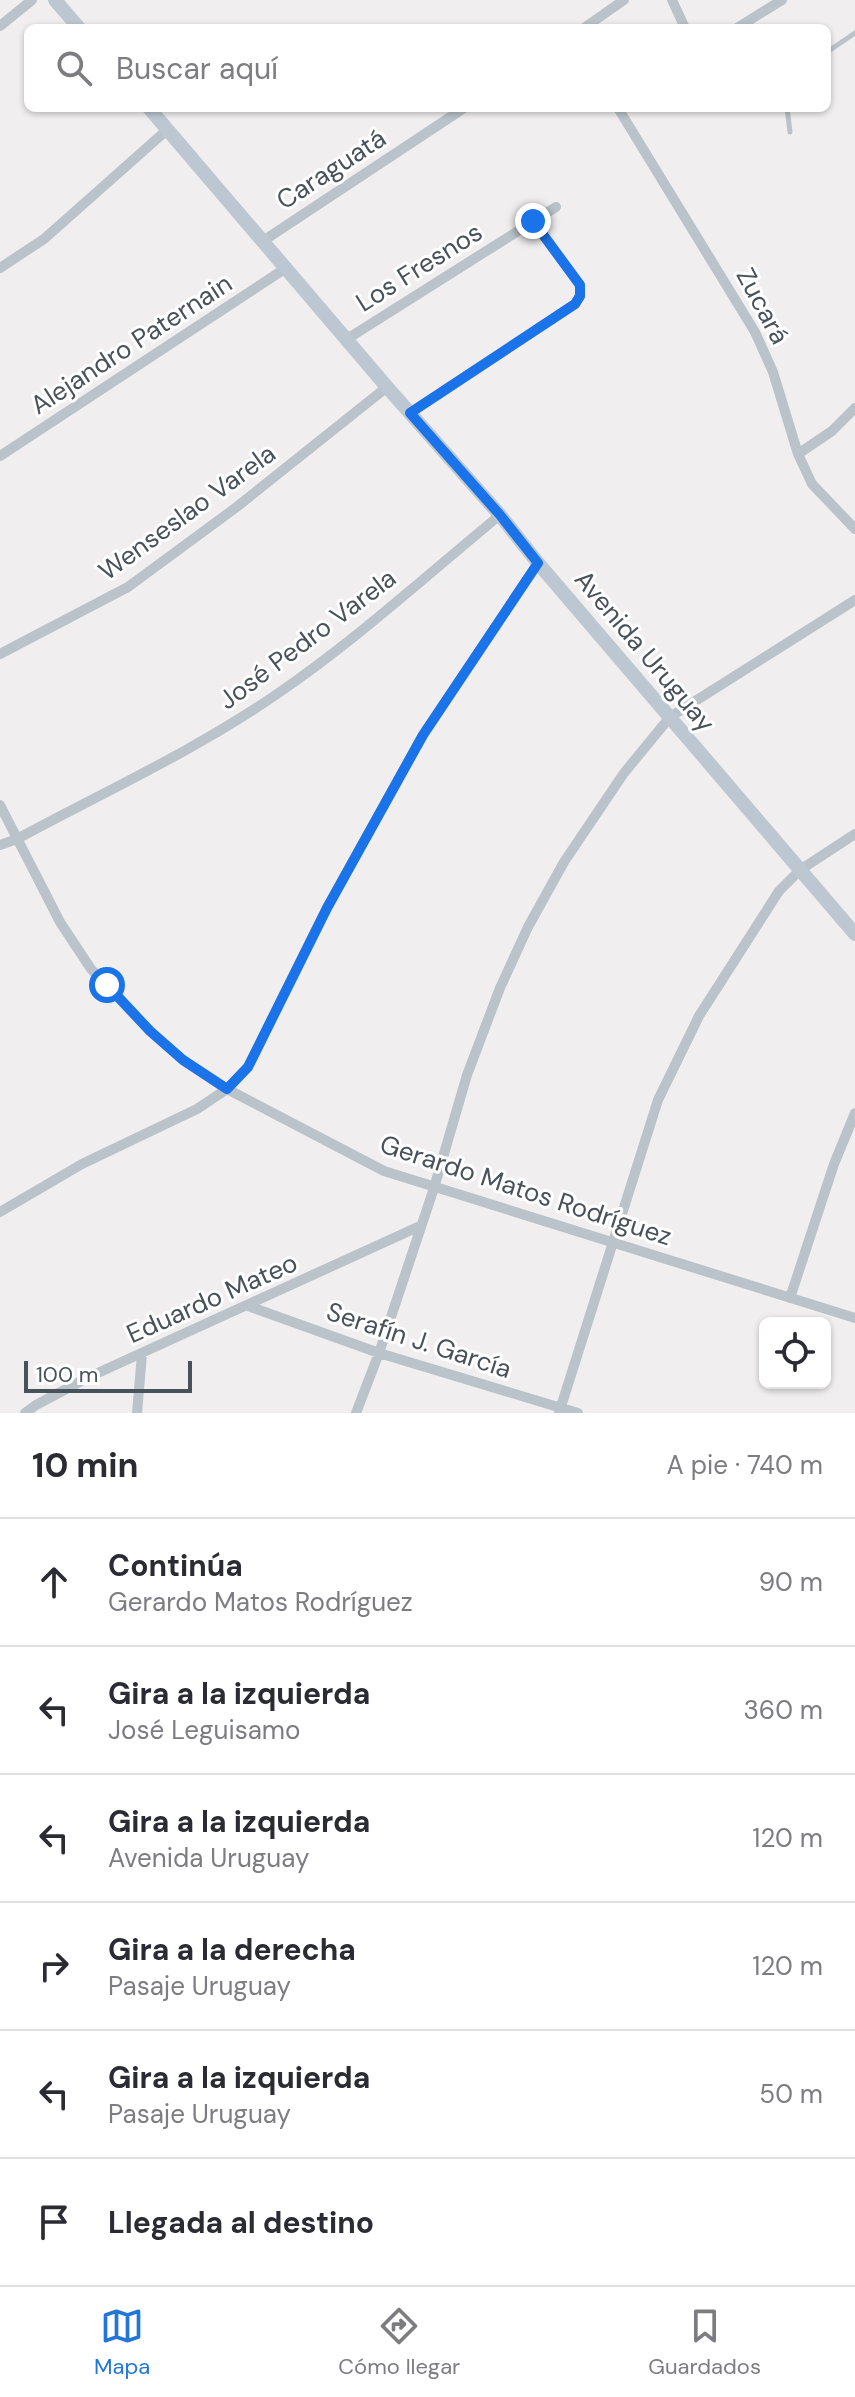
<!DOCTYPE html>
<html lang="es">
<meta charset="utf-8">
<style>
body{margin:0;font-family:"DM Sans",sans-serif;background:#f2f2f3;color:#2b2b33}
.controls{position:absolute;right:24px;bottom:24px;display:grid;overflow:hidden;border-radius:12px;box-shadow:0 2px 6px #0004}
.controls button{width:72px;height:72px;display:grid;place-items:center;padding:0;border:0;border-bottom:2px solid #e1e1e2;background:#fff;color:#2b2b33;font:40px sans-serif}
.scale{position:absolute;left:24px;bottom:20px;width:168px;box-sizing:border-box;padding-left:8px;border:4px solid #47525a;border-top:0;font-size:22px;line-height:28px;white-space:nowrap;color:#47525a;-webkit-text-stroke:6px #fff;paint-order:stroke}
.stop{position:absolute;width:24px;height:24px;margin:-18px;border:6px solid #1a73e8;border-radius:50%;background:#fff}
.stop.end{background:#1a73e8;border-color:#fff;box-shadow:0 2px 8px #0008}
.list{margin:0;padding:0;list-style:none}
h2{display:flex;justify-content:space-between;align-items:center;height:104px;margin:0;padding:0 32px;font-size:34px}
h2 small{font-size:26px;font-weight:400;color:#7c7c81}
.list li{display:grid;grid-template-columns:52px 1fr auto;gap:24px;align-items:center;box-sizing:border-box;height:128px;padding:0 32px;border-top:2px solid #e1e1e2}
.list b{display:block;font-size:30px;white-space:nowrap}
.list p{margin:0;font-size:26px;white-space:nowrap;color:#7c7c81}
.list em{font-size:26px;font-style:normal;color:#7c7c81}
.icon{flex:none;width:44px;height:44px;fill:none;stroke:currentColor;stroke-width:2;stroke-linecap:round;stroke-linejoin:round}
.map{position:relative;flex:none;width:855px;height:1413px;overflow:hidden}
.search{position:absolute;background:#fff;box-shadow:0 2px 6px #0004;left:24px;right:24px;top:24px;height:88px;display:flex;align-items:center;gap:20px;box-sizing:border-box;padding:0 28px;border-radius:12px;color:#7c7c81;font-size:30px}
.sheet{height:872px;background:#fff}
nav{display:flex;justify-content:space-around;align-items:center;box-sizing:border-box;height:112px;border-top:2px solid #e1e1e2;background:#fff;font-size:22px;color:#7c7c81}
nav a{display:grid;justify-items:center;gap:4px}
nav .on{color:#2176d8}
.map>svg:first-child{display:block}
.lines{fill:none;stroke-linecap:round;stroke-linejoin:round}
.lane{stroke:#bac3ca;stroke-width:5}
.street{stroke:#bac3ca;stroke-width:10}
.secondary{stroke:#bcc7d1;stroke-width:14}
.route{stroke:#1a73e8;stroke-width:10}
.labels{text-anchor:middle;stroke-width:6;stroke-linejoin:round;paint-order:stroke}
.street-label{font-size:26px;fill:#47525a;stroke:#fff}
</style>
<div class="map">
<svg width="855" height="1413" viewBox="0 0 855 1413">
<rect width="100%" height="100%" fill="#f0eeee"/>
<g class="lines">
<!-- lane -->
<path class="lane" d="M 827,52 L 855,33
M 787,108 L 790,132"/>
<!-- street -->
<path class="street" d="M 672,0 L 685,28
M 0,26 L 32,0
M 584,28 L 624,0
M 737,28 L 782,0
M 618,108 L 755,332 L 773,372 L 798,454 L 812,484 L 855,529
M 263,241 L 464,108
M 0,268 L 44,239 L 168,129
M 347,339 L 556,207
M 410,413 L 575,304 L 580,296 L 580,285 L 533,221
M 798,454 L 832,431 L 855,408
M 0,456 L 286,268
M 0,654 L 128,587 L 238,506 L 387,387
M 0,805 L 60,922 L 91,969 L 150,1031 L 183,1060 L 227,1089 L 384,1171 L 855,1318
M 0,845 L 17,839 C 104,792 196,750 277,694 C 356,640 427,575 500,515
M 0,1212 L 82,1164 L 197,1109 L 227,1089 L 248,1067 L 327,908 L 423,735 L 538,563
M 790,1298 L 834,1164 L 855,1113
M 248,1306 L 379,1353 L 578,1413
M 25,1413 L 36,1405 L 89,1377 L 420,1226
M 137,1413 L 142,1354
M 356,1413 L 379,1353 L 434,1188 L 467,1075 L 500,988 L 528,927 L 564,862 L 624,773 L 670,717 L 855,600
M 559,1413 L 658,1100 L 699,1016 L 779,891 L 800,870 L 855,834"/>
<!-- secondary -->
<path class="secondary" d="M 55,0 L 79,28
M 149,108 L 387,387 L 500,515 L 538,563 L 855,934"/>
</g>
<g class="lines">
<!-- route -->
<path class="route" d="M 107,985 L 150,1031 L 183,1060 L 227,1089 L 248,1067 L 327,908 L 423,735 L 538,563 L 500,515 L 410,413 L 575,304 L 580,296 L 580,285 L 533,221"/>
</g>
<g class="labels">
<!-- street labels -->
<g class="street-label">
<text transform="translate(331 169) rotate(-33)" y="9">Caraguatá</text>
<text transform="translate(419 267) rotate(-32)" y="9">Los Fresnos</text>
<text transform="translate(763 306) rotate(62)" y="9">Zucará</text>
<text transform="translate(131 344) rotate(-33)" y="9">Alejandro Paternain</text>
<text transform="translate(187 512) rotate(-36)" y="9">Wenseslao Varela</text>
<text transform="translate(307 639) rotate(-37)" y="9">José Pedro Varela</text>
<text transform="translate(645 651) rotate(50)" y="9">Avenida Uruguay</text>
<text transform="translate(526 1190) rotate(18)" y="9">Gerardo Matos Rodríguez</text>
<text transform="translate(212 1298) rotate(-24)" y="9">Eduardo Mateo</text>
<text transform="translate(419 1340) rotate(18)" y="9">Serafín J. García</text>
</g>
</g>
</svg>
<div class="controls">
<button><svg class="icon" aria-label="locate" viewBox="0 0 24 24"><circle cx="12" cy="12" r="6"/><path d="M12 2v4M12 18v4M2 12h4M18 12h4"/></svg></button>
</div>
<div class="scale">100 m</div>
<div class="stop" style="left:107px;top:985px"></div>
<div class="stop end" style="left:533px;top:221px"></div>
<div class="search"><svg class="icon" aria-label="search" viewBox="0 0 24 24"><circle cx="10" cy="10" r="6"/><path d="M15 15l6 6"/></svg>Buscar aquí</div>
</div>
<section class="sheet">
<h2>10 min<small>A pie · 740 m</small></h2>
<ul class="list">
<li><svg class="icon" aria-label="ahead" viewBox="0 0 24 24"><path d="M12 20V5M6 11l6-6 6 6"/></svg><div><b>Continúa</b><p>Gerardo Matos Rodríguez</p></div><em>90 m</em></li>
<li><svg class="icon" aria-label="left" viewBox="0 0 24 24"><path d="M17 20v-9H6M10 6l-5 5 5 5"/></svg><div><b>Gira a la izquierda</b><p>José Leguisamo</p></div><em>360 m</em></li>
<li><svg class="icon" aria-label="left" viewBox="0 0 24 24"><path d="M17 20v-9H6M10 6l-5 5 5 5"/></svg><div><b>Gira a la izquierda</b><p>Avenida Uruguay</p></div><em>120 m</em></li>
<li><svg class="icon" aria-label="right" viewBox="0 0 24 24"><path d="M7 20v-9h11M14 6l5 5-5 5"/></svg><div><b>Gira a la derecha</b><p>Pasaje Uruguay</p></div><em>120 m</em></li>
<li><svg class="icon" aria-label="left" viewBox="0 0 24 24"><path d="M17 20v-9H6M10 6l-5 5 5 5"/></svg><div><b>Gira a la izquierda</b><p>Pasaje Uruguay</p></div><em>50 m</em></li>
<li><svg class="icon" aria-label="arrive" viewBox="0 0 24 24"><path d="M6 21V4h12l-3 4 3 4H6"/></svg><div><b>Llegada al destino</b></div></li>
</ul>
</section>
<nav>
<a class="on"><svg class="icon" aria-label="map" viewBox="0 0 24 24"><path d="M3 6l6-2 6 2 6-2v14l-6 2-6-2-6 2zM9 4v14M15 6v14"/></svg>Mapa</a>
<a><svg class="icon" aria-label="directions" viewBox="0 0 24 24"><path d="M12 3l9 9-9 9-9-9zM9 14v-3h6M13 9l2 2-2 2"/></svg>Cómo llegar</a>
<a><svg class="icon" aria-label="saved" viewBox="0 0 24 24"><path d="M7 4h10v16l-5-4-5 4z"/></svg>Guardados</a>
</nav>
